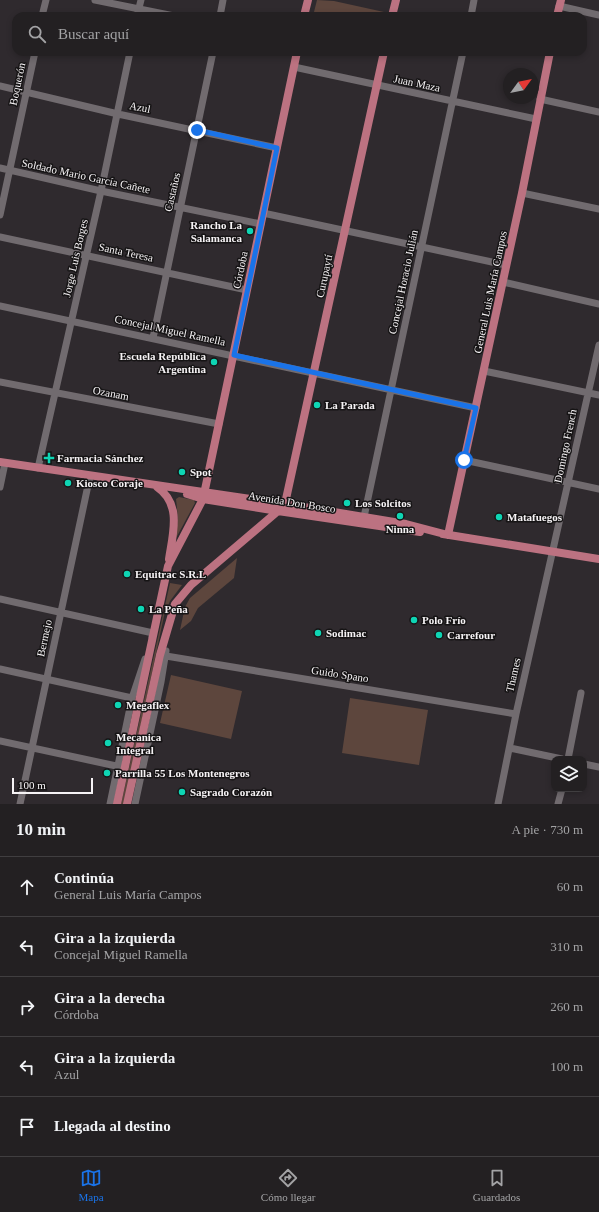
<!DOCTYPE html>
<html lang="es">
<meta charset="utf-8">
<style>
body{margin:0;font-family:"Times New Roman",serif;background:#2f2d2f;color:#f1f3f6}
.controls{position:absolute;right:12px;bottom:12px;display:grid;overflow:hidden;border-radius:8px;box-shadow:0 2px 6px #0003}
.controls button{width:36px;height:36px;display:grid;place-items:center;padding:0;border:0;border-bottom:1px solid #403e40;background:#232022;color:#f1f3f6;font:20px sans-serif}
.compass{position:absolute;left:503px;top:68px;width:36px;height:36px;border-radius:50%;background:#232022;box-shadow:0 2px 6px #0003;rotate:57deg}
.scale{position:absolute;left:12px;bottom:10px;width:81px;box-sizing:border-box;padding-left:4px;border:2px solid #f6f3f5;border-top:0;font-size:11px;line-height:14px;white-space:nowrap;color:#f6f3f5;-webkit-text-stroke:3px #161415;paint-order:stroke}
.stop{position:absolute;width:12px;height:12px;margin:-9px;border:3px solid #1a73e8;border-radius:50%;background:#fff}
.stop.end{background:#1a73e8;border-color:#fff;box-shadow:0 1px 4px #0008}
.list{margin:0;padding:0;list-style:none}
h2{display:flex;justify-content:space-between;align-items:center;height:52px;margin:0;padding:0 16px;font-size:17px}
h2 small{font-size:13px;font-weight:400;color:#a3a3a5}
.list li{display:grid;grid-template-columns:26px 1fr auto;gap:12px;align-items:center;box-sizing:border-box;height:60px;padding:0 16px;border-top:1px solid #403e40}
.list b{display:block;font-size:15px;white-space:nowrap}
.list p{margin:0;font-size:13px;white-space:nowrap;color:#a3a3a5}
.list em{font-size:13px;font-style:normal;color:#a3a3a5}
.icon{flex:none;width:22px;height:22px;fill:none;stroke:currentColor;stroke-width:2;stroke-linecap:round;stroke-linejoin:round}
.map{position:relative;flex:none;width:599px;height:804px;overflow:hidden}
.search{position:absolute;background:#232022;box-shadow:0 2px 6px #0003;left:12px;right:12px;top:12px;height:44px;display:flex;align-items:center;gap:10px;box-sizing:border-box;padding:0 14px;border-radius:12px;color:#a3a3a5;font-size:15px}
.sheet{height:352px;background:#232022}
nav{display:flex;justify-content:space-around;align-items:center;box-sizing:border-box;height:56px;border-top:1px solid #403e40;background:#232022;font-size:11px;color:#a3a3a5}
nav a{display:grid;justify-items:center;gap:2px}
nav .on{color:#1a73e8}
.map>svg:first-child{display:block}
.green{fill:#5d463d}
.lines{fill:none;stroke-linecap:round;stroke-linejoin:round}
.minor{stroke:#716b6f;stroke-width:7}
.major{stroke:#bc7281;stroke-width:8}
.route{stroke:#1a73e8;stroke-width:5}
.poi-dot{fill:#0ed5b4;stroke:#161415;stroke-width:1.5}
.labels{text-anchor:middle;stroke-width:3;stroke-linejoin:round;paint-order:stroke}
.street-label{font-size:11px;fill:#f6f3f5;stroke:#161415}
.poi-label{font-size:11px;font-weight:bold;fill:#f6f3f5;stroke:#161415;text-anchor:start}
</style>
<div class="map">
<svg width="599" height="804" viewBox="0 0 599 804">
<rect width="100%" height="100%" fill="#2f2a2e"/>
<!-- green -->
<path class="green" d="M 317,0 L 334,1 L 384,12 L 383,16 L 313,16 Z
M 179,497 L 194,500 L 195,503 L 175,540 L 178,518 L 176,499 Z
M 237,558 L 234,578 L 198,608 L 191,621 L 180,630 L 185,607 L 190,598 Z
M 170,583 L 182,585 L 170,601 L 164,616 L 124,804 L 121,804 Z
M 171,675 L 242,691 L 231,739 L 160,723 Z
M 350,698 L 428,710 L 419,765 L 342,753 Z"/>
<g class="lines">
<!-- minor -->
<path class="minor" d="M 95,0 L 174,16
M 559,6 L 599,15
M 42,16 L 46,0
M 137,16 L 141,0
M 220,16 L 223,0
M 471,16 L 474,0
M 294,67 L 536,119
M 0,86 L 118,114 L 277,148
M 540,99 L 599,112
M 0,168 L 101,191 L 261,224
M 522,193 L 599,209
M 263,213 L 506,265
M 0,215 L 35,52
M 0,237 L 247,290
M 503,282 L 599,304
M 0,306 L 476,408
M 153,338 L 213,52
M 484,371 L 599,395
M 0,382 L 219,424
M 464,460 L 599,489
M 38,468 L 101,191 L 130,52
M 0,487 L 5,463
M 364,517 L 463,52
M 0,599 L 153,633 L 152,637
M 160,655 L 516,714
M 0,669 L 132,698
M 0,741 L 121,767
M 510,748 L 562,759
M 568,759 L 581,693
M 584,764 L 599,767
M 20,804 L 90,476
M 110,804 L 132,698 L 145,659
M 135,804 L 161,682 L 166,651
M 498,804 L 516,714 L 599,345
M 558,804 L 562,789"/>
<!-- major -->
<path class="major" d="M 304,16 L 308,0
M 392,16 L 396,0
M 557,16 L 561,0
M 0,462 L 292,505 L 406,524 L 448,535
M 157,487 C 182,504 173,533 169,559
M 187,494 L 203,499 L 278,511 L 420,532
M 443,534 L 599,559
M 448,535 L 522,193 L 550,52
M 117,804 L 168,566 L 203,499 L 297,52
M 127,804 L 160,655 L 175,604 L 191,585 L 278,511 L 286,499 L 384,52"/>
</g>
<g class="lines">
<!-- route -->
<path class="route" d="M 197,130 L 277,148 L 234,355 L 476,408 L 464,460"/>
</g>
<!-- markers -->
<g class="poi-dot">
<circle cx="250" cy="231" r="4"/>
<circle cx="214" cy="362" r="4"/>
<circle cx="317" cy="405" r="4"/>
<path d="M47 452h4v4h4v4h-4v4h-4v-4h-4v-4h4z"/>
<circle cx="182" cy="472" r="4"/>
<circle cx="68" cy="483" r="4"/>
<circle cx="347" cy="503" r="4"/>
<circle cx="400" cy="516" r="4"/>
<circle cx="499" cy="517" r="4"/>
<circle cx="127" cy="574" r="4"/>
<circle cx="141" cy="609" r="4"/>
<circle cx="414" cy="620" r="4"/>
<circle cx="318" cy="633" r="4"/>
<circle cx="439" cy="635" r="4"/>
<circle cx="118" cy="705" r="4"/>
<circle cx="108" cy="743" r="4"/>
<circle cx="107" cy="773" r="4"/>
<circle cx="182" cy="792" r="4"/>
</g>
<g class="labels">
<!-- street labels -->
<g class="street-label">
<text transform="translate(417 83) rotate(12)" y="4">Juan Maza</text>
<text transform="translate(17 84) rotate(-78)" y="4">Boquerón</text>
<text transform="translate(140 107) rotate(11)" y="4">Azul</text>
<text transform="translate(86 176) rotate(12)" y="4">Soldado Mario García Cañete</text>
<text transform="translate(172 192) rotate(-77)" y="4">Castaños</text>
<text transform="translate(126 252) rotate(12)" y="4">Santa Teresa</text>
<text transform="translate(75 258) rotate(-77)" y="4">Jorge Luis Borges</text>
<text transform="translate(240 270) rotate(-78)" y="4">Córdoba</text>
<text transform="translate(324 276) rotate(-78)" y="4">Curupaytí</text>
<text transform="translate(403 282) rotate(-78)" y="4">Concejal Horacio Julián</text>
<text transform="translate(490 292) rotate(-78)" y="4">General Luis María Campos</text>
<text transform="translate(170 330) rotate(12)" y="4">Concejal Miguel Ramella</text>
<text transform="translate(111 393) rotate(11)" y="4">Ozanam</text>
<text transform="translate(565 446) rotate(-78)" y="4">Domingo French</text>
<text transform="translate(292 502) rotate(9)" y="4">Avenida Don Bosco</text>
<text transform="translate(44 638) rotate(-78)" y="4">Bermejo</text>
<text transform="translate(340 674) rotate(9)" y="4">Guido Spano</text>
<text transform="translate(513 675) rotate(-77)" y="4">Thames</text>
</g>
<!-- poi labels -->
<g class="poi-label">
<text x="242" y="229" text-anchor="end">Rancho La<tspan x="242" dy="13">Salamanca</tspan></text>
<text x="206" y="360" text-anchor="end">Escuela República<tspan x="206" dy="13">Argentina</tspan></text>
<text x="325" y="409">La Parada</text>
<text x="57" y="462">Farmacia Sánchez</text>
<text x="190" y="476">Spot</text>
<text x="76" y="487">Kiosco Coraje</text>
<text x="355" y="507">Los Solcitos</text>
<text x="507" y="521">Matafuegos</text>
<text x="400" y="533" text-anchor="middle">Ninna</text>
<text x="135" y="578">Equitrac S.R.L</text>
<text x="149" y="613">La Peña</text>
<text x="422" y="624">Polo Frío</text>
<text x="326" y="637">Sodimac</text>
<text x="447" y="639">Carrefour</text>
<text x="126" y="709">Megaflex</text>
<text x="116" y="741">Mecanica<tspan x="116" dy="13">Integral</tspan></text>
<text x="115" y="777">Parrilla 55 Los Montenegros</text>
<text x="190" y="796">Sagrado Corazón</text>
</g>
</g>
</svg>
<div class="controls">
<button><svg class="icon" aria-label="layers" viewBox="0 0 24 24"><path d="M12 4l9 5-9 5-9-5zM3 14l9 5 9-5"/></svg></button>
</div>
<svg class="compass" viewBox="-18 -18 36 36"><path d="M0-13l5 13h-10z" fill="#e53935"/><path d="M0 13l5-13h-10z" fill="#a3a3a5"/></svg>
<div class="scale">100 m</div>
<div class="stop" style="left:464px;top:460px"></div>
<div class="stop end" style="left:197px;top:130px"></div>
<div class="search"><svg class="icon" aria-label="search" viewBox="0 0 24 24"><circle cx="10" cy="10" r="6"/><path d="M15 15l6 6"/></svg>Buscar aquí</div>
</div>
<section class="sheet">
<h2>10 min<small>A pie · 730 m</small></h2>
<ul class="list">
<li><svg class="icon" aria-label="ahead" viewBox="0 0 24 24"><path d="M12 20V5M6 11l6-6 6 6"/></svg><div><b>Continúa</b><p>General Luis María Campos</p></div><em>60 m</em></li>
<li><svg class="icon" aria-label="left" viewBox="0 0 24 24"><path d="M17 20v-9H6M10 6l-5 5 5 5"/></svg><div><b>Gira a la izquierda</b><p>Concejal Miguel Ramella</p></div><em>310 m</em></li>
<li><svg class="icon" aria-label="right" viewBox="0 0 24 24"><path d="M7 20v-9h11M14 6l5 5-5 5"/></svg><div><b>Gira a la derecha</b><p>Córdoba</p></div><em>260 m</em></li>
<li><svg class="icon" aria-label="left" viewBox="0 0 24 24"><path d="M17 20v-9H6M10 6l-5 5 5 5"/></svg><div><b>Gira a la izquierda</b><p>Azul</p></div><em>100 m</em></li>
<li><svg class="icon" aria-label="arrive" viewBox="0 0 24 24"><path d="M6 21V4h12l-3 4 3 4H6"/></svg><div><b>Llegada al destino</b></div></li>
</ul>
</section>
<nav>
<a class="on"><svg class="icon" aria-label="map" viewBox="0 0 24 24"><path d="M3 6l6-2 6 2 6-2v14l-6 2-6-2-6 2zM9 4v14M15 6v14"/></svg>Mapa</a>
<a><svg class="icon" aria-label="directions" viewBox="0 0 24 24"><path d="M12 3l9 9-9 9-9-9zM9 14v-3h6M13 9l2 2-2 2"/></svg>Cómo llegar</a>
<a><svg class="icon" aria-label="saved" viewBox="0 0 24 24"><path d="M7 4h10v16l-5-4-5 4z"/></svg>Guardados</a>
</nav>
